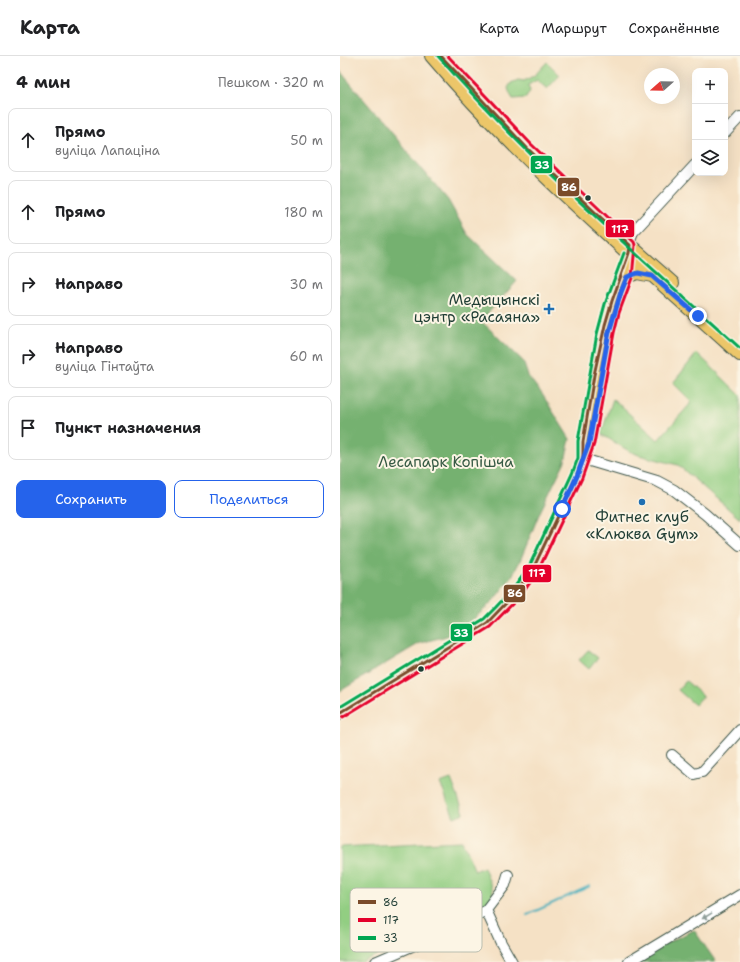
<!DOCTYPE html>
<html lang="ru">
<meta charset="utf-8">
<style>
body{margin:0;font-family:"Shantell Sans",sans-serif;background:#f6f6f6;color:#202124}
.controls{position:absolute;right:12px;top:12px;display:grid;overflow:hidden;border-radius:8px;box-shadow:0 4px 16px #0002}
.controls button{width:36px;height:36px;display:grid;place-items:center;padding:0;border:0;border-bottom:1px solid #e0e0e0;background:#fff;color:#202124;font:20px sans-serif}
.compass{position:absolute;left:304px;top:12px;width:36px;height:36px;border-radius:50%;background:#fff;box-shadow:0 4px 16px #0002;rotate:250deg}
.stop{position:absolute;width:12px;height:12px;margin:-9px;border:3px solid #2563eb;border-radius:50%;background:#fff}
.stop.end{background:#2563eb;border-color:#fff;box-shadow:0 1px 4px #0008}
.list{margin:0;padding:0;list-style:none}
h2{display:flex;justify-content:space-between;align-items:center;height:52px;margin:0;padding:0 16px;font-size:17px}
h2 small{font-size:13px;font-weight:400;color:#757577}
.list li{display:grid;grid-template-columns:26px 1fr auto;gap:12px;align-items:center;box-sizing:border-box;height:64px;margin:0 8px 8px;padding:0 8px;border:1px solid #e0e0e0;border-radius:8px}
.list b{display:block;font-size:15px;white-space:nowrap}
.list p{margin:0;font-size:13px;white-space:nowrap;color:#757577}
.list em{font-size:13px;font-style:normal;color:#757577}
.actions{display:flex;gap:8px;padding:12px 16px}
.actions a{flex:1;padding:9px 0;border:1px solid #2563eb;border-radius:8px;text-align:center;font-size:14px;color:#2563eb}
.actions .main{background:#2563eb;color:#fff}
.icon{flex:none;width:22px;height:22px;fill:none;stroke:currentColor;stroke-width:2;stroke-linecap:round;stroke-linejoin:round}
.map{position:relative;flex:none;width:400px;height:906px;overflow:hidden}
header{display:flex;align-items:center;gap:24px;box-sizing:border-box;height:56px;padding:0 20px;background:#fff;border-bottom:1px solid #e0e0e0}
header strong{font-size:19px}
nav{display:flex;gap:22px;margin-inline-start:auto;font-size:14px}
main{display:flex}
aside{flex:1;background:#fff}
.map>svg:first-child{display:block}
.green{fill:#92ce82;stroke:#58865b}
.forest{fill:#75b170;stroke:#4a7752}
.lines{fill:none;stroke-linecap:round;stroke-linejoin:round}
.stream{stroke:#42b0be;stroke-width:2}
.minor-casing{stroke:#3f564a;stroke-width:12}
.major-casing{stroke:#3f564a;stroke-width:14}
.minor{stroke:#fff;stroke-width:10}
.major{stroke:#ecc669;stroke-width:12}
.bus-1-casing{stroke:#fcf5e5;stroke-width:6}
.bus-2-casing{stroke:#fcf5e5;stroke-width:6}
.bus-3-casing{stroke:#fcf5e5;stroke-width:6}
.bus-1{stroke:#7a4b2a;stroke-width:3}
.bus-2{stroke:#e4002b;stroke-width:3}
.bus-3{stroke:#00a651;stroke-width:3}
.oneway{fill:#8f9e9a}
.route{stroke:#2563eb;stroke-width:5}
.bus-dot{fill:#1f3d34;stroke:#fcf5e5;stroke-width:1.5}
.poi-dot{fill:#1f6fb2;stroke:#fcf5e5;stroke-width:1.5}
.labels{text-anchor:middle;stroke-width:4;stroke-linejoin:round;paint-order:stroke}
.poi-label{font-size:15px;fill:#1f3d34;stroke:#fcf5e5;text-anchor:end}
.park-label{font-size:15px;fill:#365a44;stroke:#fcf5e5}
.key{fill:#fcf5e5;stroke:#babeb0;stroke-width:1}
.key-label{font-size:11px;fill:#1f3d34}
.line-badge{stroke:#fcf5e5;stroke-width:1.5}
.badge-label{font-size:11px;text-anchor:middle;font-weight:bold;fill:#fff}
</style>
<header>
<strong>Карта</strong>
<nav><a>Карта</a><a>Маршрут</a><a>Сохранённые</a></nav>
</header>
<main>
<aside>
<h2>4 мин<small>Пешком · 320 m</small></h2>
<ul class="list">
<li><svg class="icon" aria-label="ahead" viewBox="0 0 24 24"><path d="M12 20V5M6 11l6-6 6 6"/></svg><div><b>Прямо</b><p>вуліца Лапаціна</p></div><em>50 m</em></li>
<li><svg class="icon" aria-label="ahead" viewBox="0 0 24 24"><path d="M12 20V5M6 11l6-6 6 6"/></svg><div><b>Прямо</b></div><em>180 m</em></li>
<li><svg class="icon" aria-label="right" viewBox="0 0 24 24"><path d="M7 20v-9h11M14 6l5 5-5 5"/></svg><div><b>Направо</b></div><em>30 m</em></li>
<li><svg class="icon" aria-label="right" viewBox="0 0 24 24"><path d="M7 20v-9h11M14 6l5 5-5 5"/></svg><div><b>Направо</b><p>вуліца Гінтаўта</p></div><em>60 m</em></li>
<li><svg class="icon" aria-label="arrive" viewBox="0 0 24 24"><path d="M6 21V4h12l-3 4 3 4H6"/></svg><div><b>Пункт назначения</b></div></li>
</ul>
<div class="actions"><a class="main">Сохранить</a><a>Поделиться</a></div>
</aside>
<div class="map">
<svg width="400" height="906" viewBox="0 0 400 906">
<rect width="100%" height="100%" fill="#fcf5e5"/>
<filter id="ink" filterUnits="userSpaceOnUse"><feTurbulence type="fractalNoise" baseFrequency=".025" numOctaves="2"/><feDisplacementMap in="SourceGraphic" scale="8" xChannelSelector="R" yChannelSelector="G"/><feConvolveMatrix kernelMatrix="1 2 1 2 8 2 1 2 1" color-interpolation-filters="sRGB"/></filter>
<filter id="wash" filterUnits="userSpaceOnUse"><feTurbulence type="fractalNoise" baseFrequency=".012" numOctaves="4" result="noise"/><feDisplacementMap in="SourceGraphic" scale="16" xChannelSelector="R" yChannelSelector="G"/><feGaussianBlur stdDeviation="0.9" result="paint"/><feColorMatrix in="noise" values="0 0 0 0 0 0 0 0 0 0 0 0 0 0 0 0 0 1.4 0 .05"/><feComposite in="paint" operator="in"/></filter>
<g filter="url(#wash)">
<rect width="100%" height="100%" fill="#f5e1c5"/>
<!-- green -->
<path class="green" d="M 207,6 L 220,19 L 207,33 L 197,24 L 188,29 L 190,35 L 186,42 L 173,43 L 170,38 L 168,32 L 171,27 L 178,24 L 184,25 L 195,19 Z
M 357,297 L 400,339 L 400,463 L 338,409 L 299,399 L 289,395 L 261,378 L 273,343 L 318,384 L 352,346 L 333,327 Z
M 248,594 L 258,602 L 249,613 L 239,604 Z
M 346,625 L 363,640 L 355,649 L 338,634 Z
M 111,723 L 124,757 L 114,761 L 100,727 Z
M 122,785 L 135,815 L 144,811 L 153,835 L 152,841 L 144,850 L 22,906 L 0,906 L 0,791 Z"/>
<!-- forest -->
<path class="forest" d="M 0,15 L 108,144 L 127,178 L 177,225 L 141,265 L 183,305 L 188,320 L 202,338 L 230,383 L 225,405 L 200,456 L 180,505 L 171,522 L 152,546 L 135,562 L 107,580 L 80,587 L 0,635 Z
M 354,874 L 376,906 L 286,906 Z"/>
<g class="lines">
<!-- stream -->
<path class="stream" d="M 187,859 L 250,830"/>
</g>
</g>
<g filter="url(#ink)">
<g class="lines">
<defs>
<path id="minor" d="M 385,77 L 400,61
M 290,189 L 291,181 L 293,176 L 355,109
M 243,403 L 317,425 L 334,434 L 365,458 L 400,489
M 332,699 L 354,718 L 362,716 L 400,674
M 146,854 L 161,887 L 172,906
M 35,906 L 116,871 L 146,854 L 165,829 L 168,819
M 289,906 L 400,839"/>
<path id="major" d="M 91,0 C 184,110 294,202 400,299
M 132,33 L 187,92 L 234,137
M 278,178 L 333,227
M 287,221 L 297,217 L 312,220
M 0,657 L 147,567 C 164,551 180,535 192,515 L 237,420 L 243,403 L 243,386 L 262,279 L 270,250 L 289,199"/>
</defs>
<!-- minor casing -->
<use href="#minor" class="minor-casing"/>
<!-- major casing -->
<use href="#major" class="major-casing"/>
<!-- minor -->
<use href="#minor" class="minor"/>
<!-- major -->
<use href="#major" class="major"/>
<defs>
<path id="bus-1" d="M 0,657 L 147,567 L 171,542 L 192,515 L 237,420 L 243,403 L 243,386 L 254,319 L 265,269 L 272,245 L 289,197 L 290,189 L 187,92 L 101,0"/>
<path id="bus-2" d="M 3,661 L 150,571 L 181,539 L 197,517 L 242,422 L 254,388 L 274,277 L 279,257 L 292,222 L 295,189 L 294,186 L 191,88 L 108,0"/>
<path id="bus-3" d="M 98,0 C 191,106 296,198 400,292
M 0,651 L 144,563 L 156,551 L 173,533 L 188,513 L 232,418 L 238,402 L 238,385 L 257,278 L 265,248 L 284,197"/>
</defs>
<!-- bus-1 casing -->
<use href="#bus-1" class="bus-1-casing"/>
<!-- bus-2 casing -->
<use href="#bus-2" class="bus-2-casing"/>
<!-- bus-3 casing -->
<use href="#bus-3" class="bus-3-casing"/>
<!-- bus-1 -->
<use href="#bus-1" class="bus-1"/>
<!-- bus-2 -->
<use href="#bus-2" class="bus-2"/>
<!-- bus-3 -->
<use href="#bus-3" class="bus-3"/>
</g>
<!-- one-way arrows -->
<defs><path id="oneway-solid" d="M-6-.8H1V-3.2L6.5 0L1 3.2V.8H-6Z"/></defs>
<use class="oneway" href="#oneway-solid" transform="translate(367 860) rotate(149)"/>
</g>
<g class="lines" filter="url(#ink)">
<!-- route -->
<path class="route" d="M 222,453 L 237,420 L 249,387 L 269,276 L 281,236 L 287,221 L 298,217 L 312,220 L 358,260"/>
</g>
<!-- markers -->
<g class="bus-dot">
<circle cx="248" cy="142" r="3.5"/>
<circle cx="81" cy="613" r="3.5"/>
</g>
<g class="poi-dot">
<path d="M207 247h4v4h4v4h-4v4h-4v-4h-4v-4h4z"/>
<circle cx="302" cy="446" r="4"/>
</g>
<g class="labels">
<!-- poi labels -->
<g class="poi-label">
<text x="200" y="249">Медыцынскі<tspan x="200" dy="17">цэнтр «Расаяна»</tspan></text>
<text x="302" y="466" text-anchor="middle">Фитнес клуб<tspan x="302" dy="17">«Клюква Gym»</tspan></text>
</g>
<!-- park labels -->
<g class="park-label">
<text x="106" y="411">Лесапарк Копішча</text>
</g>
</g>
<!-- legend -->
<rect x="10" y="832" width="132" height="64" rx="6" class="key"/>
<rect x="18" y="844" width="18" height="4" fill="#7a4b2a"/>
<rect x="18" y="862" width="18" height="4" fill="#e4002b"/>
<rect x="18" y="880" width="18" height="4" fill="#00a651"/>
<g class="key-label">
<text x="43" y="850">86</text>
<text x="43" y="868">117</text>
<text x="43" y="886">33</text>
</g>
<g class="line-badge">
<rect x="190" y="99" width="23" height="19" rx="4" fill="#00a651"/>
<rect x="217" y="121" width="23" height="20" rx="4" fill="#7a4b2a"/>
<rect x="265" y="163" width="30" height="19" rx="4" fill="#e4002b"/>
<rect x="182" y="508" width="30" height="19" rx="4" fill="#e4002b"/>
<rect x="163" y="528" width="23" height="19" rx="4" fill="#7a4b2a"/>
<rect x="110" y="567" width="23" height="19" rx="4" fill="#00a651"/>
</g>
<g class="badge-label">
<text x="202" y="113">33</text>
<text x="229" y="135">86</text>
<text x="280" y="177">117</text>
<text x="197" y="521">117</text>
<text x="175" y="541">86</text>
<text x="121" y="581">33</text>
</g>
</svg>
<div class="controls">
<button>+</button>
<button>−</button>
<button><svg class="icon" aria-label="layers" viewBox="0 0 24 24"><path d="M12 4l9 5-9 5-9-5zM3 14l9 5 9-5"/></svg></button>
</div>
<svg class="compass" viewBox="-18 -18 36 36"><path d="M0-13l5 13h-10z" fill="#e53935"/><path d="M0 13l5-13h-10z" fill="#757577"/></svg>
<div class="stop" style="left:222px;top:453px"></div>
<div class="stop end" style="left:358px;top:260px"></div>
</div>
</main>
